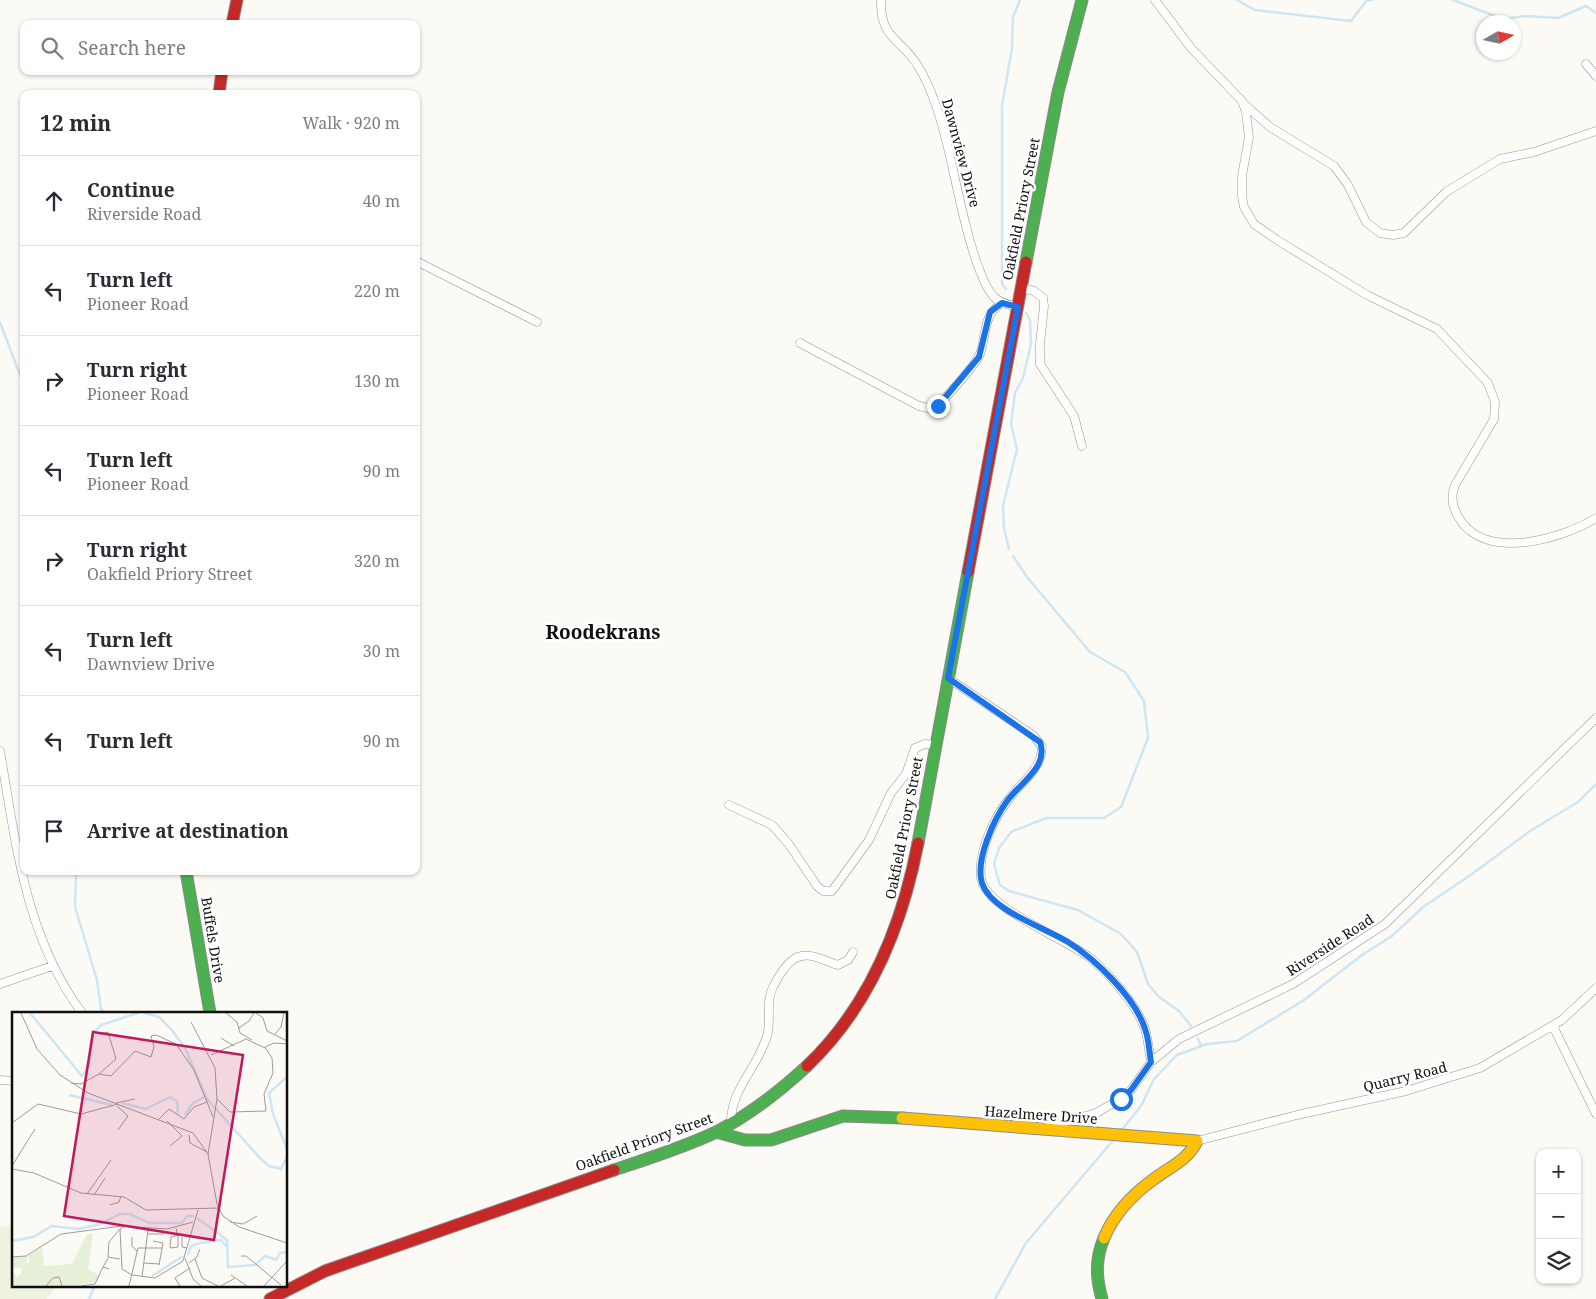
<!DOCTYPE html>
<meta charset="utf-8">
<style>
body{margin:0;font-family:"Noto Serif",serif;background:#f7f7f7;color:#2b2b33}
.controls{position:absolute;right:15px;bottom:15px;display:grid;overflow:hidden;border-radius:10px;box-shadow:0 1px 4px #0004}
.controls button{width:45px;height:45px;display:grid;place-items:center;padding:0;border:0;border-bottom:1px solid #e1e1e2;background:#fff;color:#2b2b33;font:25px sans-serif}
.compass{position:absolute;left:1476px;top:15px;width:45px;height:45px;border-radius:50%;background:#fff;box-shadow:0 1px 4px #0004;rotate:81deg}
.stop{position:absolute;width:15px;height:15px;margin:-11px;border:4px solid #1a73e8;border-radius:50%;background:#fff}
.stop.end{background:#1a73e8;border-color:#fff;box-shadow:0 1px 5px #0008}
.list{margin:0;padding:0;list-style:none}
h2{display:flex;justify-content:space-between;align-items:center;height:65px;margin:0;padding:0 20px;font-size:21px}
h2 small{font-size:16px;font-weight:400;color:#7c7c81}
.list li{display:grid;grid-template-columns:32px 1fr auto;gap:15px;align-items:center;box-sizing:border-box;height:90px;padding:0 20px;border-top:1px solid #e1e1e2}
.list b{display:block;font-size:19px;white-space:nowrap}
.list p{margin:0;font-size:16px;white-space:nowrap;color:#7c7c81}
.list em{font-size:16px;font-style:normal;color:#7c7c81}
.icon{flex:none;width:28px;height:28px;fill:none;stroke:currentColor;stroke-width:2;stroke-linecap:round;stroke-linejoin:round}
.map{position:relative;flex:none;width:1596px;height:1299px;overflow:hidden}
.search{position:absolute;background:#fff;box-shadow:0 1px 4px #0004;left:20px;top:20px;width:400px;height:55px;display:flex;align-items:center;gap:12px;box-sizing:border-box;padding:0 18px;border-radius:10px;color:#7c7c81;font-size:19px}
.panel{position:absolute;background:#fff;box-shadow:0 1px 4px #0004;left:20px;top:90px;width:400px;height:785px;border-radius:10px}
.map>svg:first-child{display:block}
.pitch{fill:#eef3e0}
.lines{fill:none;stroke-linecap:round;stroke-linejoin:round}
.stream{stroke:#cee6f3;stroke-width:2.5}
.street-casing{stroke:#959593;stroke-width:9}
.fast-casing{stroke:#8c8b89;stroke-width:13}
.slow-casing{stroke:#8c8b89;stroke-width:13}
.jam-casing{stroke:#8c8b89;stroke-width:13}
.street{stroke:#fefefe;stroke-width:8}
.fast{stroke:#4caf50;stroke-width:11}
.slow{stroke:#ffc107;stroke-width:11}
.jam{stroke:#c62828;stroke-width:11}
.route{stroke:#1a73e8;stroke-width:6}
.labels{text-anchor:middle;stroke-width:5;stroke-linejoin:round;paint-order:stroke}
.street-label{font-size:14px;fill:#0f0f0f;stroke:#fff}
.district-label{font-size:19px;font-weight:bold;fill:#0f0f0f;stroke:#fff}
.inset-river{fill:none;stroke:#cee6f3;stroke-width:2.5}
.inset-road{fill:none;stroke:#9d9c99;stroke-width:1}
.view{fill:#c2185b;fill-opacity:0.15;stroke:#c2185b;stroke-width:2.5}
.inset-edge{fill:none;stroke:#0f0f0f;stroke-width:2.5}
</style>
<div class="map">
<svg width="1596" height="1299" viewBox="0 0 1596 1299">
<rect width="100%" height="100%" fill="#fbfaf5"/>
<!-- pitch -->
<path class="pitch" d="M 14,1225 L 14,1285 L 59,1285 L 46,1299 L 0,1299 L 0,1227 Z"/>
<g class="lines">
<!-- stream -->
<path class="stream" d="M 1237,0 L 1255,10 L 1351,21 L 1367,0 L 1372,0
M 1453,0 L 1503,19 L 1525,16 L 1558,18 L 1586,6 L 1596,13
M 1006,289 L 1002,284 L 1002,106 L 1012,48 L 1013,17 L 1020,0
M 0,322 L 24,386
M 1009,549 L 1004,528 L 1003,506 L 1017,449 L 1011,424 L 1015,393 L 1023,378 L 1031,344 L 1030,320 L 1026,313
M 1013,556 L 1027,577 L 1090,652 L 1125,672 L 1144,701 L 1148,738 L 1121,807 L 1104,818 L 1046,818 L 1011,832 L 999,848 L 994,864 L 1000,885 L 1009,891 L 1078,910 L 1121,934 L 1137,952 L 1148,984 L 1159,997 L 1179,1011 L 1191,1026
M 76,871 L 75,907 L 97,980 L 101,1009 L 105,1013
M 1198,1039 L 1201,1046
M 1120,1132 L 1141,1106 L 1154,1079 L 1177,1055 L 1207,1044 L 1237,1041 L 1304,1000 L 1362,955 L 1392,936 L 1423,907 L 1472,874 L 1530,831 L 1578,802 L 1596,784
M 89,1299 L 95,1285
M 995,1299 L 1026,1243 L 1115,1138"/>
<defs>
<path id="street" d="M 881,0 C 880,40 901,38 918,66 C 934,92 942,123 949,152 C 957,186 973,274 994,297 C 1000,303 1009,305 1018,307
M 1155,0 L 1191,48 L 1242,101 L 1246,112 L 1249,137 L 1242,176 L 1242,196 L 1244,207 L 1254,224 L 1277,240 L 1367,295 L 1437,329 L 1488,383 L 1495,402 L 1494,419 L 1455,485 C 1450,497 1452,507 1459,518 C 1485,562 1562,539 1596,518
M 1586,64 L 1596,76
M 1243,103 L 1270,127 L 1334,166 L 1348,185 L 1366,222 L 1380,233 L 1393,235 L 1404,233 L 1446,192 L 1500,159 L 1534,152 L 1596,131
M 416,261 L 537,322
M 1021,288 L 1034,291 L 1043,298 L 1044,306 L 1040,344 L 1040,364 L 1074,416 L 1082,446
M 800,343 L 919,406 L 932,409 C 941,405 976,364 980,354 C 987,334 982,316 1002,303
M 948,678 L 1034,736 L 1042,747 C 1041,771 1021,782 1008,800 C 993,820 978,852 981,878 C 984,907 1065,939 1089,957 C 1108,972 1137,1005 1145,1029 C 1148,1039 1149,1051 1151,1062
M 0,751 C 16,843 25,936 82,1013
M 729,805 L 772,825 L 788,843 L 817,886 L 823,891 L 832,891 L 869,840 L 891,793 L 906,774 L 915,748 L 925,744 L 936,745
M 0,984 L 52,966
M 1553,1026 L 1596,1114
M 0,1080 L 14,1081
M 731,1124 C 730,1089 758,1068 767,1036 C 772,1020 765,1002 773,987 C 778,977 785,965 794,959 C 808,950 824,961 838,965 L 848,960 L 853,952
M 1047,1127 L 1096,1113 L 1121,1099 L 1131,1090 L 1151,1062 L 1179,1039 L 1293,984 L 1385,924 L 1596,718
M 1197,1141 L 1297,1115 L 1406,1091 L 1480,1068 L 1562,1020 L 1596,988"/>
<path id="fast" d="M 1026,262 L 1058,92 L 1082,0
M 918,843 L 968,572
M 186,871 L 210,1013
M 716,1132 L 745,1140 L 771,1140 L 843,1116 L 902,1118
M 614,1170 C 647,1159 682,1148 714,1133 C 748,1116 779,1092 807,1066
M 1102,1299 C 1096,1278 1095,1259 1104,1238"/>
<path id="slow" d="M 902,1118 L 1197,1141 C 1187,1161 1171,1166 1154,1179 C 1133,1194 1114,1214 1104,1238"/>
<path id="jam" d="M 232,24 L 237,0
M 219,94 L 222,71
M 968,572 L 1026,262
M 807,1066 C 869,1007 902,926 918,843
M 270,1299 L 325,1271 L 614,1170"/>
</defs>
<!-- street casing -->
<use href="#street" class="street-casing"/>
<!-- fast casing -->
<use href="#fast" class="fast-casing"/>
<!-- slow casing -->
<use href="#slow" class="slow-casing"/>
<!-- jam casing -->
<use href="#jam" class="jam-casing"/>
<!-- street -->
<use href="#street" class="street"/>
<!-- fast -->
<use href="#fast" class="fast"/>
<!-- slow -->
<use href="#slow" class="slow"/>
<!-- jam -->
<use href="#jam" class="jam"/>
</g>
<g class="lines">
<!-- route -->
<path class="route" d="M 938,406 L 979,357 L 990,312 L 1002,303 L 1018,307 L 948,678 L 1040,742 C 1049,767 1020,783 1007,801 C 994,819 975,860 982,883 C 991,911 1044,927 1068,942 C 1095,959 1135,997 1145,1029 C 1149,1039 1149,1051 1151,1062 L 1131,1090 L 1121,1099"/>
</g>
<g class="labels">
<!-- street labels -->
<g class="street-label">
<text transform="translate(961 153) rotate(75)" y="5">Dawnview Drive</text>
<text transform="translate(1021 209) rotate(-79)" y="5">Oakfield Priory Street</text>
<text transform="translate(904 828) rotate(-79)" y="5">Oakfield Priory Street</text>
<text transform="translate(213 940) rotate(81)" y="5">Buffels Drive</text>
<text transform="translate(1330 945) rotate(-33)" y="5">Riverside Road</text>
<text transform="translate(1405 1077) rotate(-14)" y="5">Quarry Road</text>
<text transform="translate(1041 1115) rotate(4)" y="5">Hazelmere Drive</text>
<text transform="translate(644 1142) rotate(-20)" y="5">Oakfield Priory Street</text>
</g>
<!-- district labels -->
<g class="district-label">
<text x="603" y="639">Roodekrans</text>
</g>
</g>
<!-- overview -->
<g transform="translate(12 1012)">
<rect width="275" height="275" fill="#fbfaf5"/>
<path d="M 75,222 L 81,222 L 76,257 L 88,264 L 83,270 L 65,274 L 0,274 L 0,259 L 5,265 L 10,261 L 9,256 L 0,256 L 0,246 L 16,244 L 14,250 L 17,252 L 17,243 L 30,235 L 32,254 L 60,252 Z" fill="#e6efd7"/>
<path class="inset-river" d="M 18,1 L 70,64 L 77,55 L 81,21 L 89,13 L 126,1M 133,1 L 147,5 L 159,17 L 173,36 L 195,87 L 248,146 L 257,154 L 269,157 L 275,145M 275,65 L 257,81 L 261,102 L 275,137M 57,83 L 100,93M 110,91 L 134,97M 134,97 L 158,85 L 165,89 L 166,102M 173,103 L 180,92 L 192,85M 185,206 L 215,228 L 216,255 L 243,253 L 253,244 L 264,248 L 268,241 L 275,240M 0,229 L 21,225 L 40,214 L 66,217 L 86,213 L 108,202 L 118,202 L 137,211 L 170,211 L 175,204 L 182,204M 176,243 L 179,234 L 188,231 L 209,228 L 214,234M 140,264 L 171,244"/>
<path class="inset-road" d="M 9,1 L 25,37 L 48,63 L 76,81 L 181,121 L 196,142 L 205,192 L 211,204 L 227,215 L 275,231M 214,1 L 225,10 L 228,21 L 240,28M 244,1 L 251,6 L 255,19 L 275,29M 179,10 L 203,56 L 205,87 L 196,142M 227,16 L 237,9 L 242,1M 263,22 L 269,15 L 272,1M 209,26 L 222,34M 199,43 L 234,27 L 253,36M 87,62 L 104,47 L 96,20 L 88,22M 59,71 L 69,72 L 87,62 L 99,64 L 123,39 L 139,45 L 142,35 L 139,24 L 144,23 L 164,32 L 182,58 L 201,105M 205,87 L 218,100 L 254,99 L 252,82 L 261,61 L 260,46 L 253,35 L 262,31 L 275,32M 104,91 L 123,87M 105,94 L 116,104 L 106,118M 147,107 L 157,97 L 172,107 L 182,95 L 195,90M 155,109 L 170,124 L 158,134M 0,111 L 26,92 L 69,102 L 106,92M 177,123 L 178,131 L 195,140M 0,154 L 23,117M 0,157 L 22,161 L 69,181 L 112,185 L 134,198 L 206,196M 75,182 L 99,148M 82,183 L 93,166M 98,193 L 107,190 L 109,184M 218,210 L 231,212 L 245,204M 112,215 L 108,217 L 110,257 L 120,263 L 143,266 L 171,249 L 186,198M 164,216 L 166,225 L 166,235 L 158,236 L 159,225 L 166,223M 136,222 L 152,222M 120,225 L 120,234 L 125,239M 170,225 L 170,235 L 175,236M 141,229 L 151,231 L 147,253M 229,244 L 234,244 L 269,273M 0,245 L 14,244 L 49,222 L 110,214 L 155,217 L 181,210M 96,246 L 91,255 L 97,257M 173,246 L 181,267 L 189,274M 108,247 L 96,245 L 97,230 L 108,217M 183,247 L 190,266 L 206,274M 132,251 L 148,252M 177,251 L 185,245 L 188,237M 219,263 L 235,274M 130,265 L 136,218M 34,274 L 41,266 L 47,265 L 50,274M 69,274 L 83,272 L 91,255M 117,274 L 126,236 L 150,236M 168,274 L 163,266 L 178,256M 209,274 L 223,266M 252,274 L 275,249"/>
<path class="view" d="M 81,20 L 231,43 L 202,228 L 52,204 Z"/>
<rect width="275" height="275" class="inset-edge"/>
</g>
</svg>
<div class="controls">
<button>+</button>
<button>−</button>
<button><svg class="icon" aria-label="layers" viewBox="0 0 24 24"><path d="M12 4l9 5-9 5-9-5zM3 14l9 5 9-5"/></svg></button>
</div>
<svg class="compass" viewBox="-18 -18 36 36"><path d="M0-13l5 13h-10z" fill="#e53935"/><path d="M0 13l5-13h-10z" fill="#7c7c81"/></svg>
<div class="stop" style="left:1121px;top:1099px"></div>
<div class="stop end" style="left:938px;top:406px"></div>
<div class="search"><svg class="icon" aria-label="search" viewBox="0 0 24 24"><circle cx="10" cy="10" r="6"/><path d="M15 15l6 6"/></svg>Search here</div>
<section class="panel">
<h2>12 min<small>Walk · 920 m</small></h2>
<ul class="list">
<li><svg class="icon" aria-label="ahead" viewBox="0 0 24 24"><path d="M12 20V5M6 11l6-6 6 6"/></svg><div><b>Continue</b><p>Riverside Road</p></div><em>40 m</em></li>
<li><svg class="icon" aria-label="left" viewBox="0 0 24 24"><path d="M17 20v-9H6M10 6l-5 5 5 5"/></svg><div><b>Turn left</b><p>Pioneer Road</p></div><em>220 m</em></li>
<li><svg class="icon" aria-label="right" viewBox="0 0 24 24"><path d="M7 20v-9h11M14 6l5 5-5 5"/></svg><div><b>Turn right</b><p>Pioneer Road</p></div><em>130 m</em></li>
<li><svg class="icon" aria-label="left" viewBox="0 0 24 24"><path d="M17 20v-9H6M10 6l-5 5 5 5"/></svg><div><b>Turn left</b><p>Pioneer Road</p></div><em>90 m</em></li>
<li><svg class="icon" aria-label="right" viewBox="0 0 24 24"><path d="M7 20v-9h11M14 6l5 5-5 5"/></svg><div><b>Turn right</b><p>Oakfield Priory Street</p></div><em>320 m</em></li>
<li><svg class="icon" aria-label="left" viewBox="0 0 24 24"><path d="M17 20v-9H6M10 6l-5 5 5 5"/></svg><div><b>Turn left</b><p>Dawnview Drive</p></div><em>30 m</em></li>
<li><svg class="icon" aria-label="left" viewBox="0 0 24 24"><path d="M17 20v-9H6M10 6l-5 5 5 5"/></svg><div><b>Turn left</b></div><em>90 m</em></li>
<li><svg class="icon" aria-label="arrive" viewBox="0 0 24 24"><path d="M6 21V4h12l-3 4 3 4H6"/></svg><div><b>Arrive at destination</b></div></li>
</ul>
</section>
</div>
